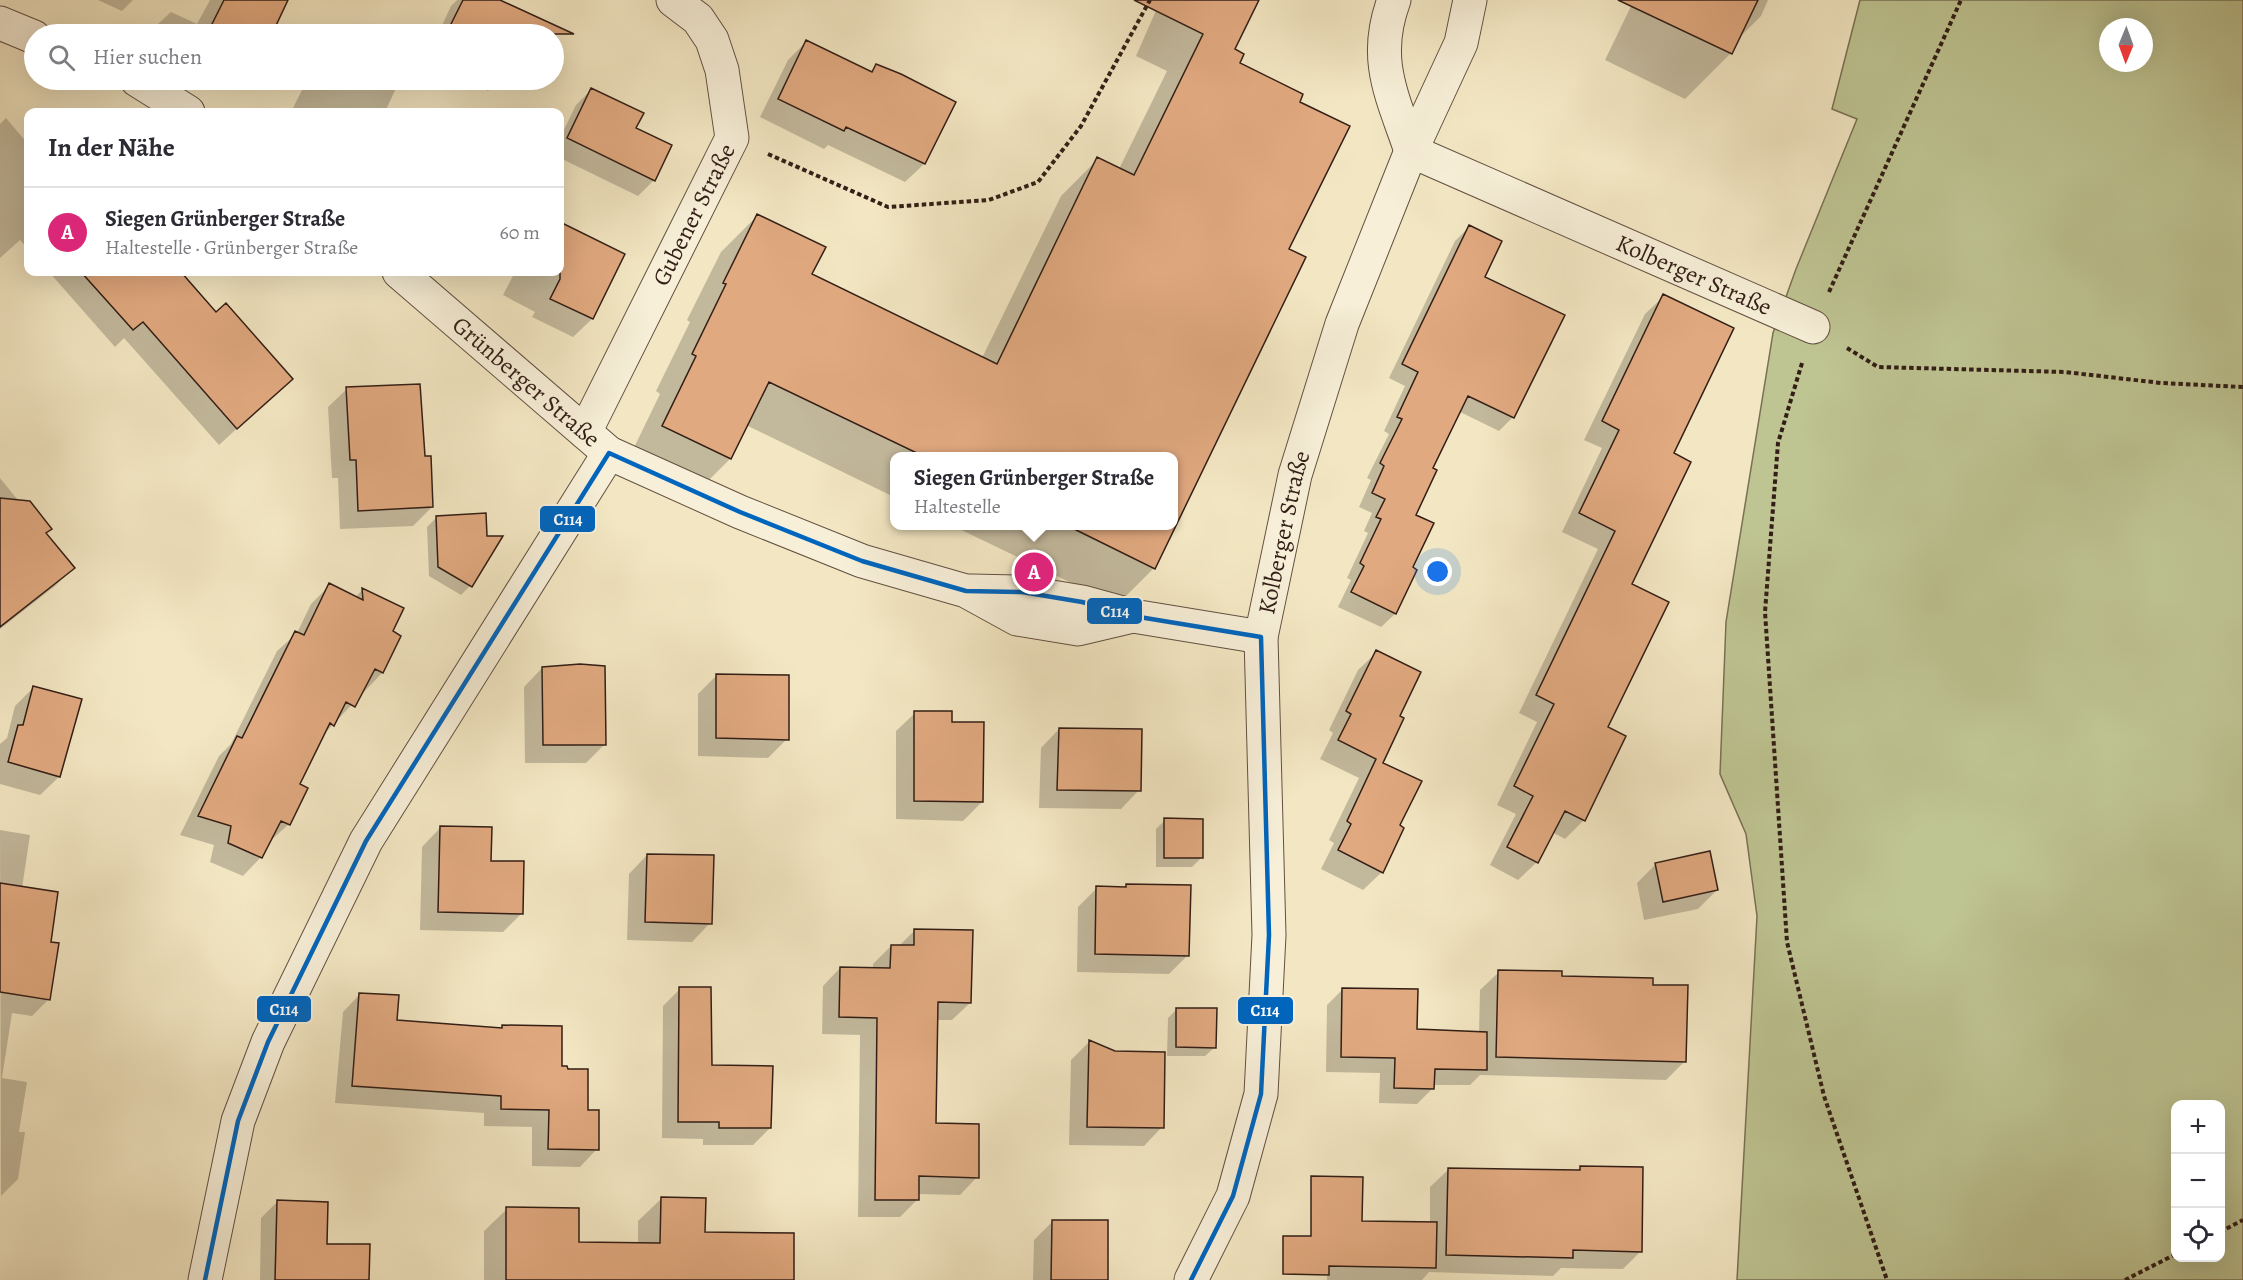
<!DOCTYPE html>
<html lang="de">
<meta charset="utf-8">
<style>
body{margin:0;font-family:Alegreya,serif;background:#f7f7f7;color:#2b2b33}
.controls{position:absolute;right:18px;bottom:18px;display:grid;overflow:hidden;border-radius:12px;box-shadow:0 6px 24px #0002}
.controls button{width:54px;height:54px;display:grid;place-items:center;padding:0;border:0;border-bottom:2px solid #e1e1e2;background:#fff;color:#2b2b33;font:30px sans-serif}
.compass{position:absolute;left:2099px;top:18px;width:54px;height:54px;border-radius:50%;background:#fff;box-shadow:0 6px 24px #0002;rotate:181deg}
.you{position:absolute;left:1438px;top:572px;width:21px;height:21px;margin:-15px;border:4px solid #fff;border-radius:50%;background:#1a73e8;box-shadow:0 0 0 9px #1a73e833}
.badge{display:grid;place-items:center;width:39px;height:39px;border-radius:50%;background:#db2777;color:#fff;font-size:20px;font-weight:700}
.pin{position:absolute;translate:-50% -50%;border:3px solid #fff;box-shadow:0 2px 6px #0006}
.popup{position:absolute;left:890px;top:452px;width:288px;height:78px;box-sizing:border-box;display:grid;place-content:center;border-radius:12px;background:#fff;filter:drop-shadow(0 2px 4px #0005);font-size:20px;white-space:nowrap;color:#7c7c81}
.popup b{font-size:22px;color:#2b2b33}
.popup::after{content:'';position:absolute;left:50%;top:100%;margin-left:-12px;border:12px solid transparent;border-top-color:#fff}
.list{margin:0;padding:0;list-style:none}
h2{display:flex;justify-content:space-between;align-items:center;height:78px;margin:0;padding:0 24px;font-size:26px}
h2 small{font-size:20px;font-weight:400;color:#7c7c81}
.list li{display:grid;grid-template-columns:39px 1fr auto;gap:18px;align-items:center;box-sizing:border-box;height:90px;padding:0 24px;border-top:2px solid #e1e1e2}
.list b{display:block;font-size:22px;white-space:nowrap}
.list p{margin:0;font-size:20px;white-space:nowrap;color:#7c7c81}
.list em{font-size:20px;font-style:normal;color:#7c7c81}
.icon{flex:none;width:33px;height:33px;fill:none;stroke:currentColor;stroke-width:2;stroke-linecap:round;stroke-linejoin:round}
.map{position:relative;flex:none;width:2243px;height:1280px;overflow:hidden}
.search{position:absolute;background:#fff;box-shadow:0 6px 24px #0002;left:24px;top:24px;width:540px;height:66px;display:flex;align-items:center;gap:15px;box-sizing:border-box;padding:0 21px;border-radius:33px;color:#7c7c81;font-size:22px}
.panel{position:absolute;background:#fff;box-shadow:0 6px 24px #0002;left:24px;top:108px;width:540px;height:168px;border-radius:12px}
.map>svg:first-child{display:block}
.green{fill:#bec492;stroke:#787154;stroke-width:1.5;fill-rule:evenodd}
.shadow{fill:#0003}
.building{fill:#e1a980;stroke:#321e16;stroke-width:1.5}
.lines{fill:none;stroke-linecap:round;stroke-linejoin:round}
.street-casing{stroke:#625041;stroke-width:35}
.path{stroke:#321e16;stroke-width:4;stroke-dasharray:4.5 3;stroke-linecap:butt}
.street{stroke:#f7efd8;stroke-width:33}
.bus-1-casing{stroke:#f7efd8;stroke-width:9}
.bus-1{stroke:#0065bd;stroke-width:4.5}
.labels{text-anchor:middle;stroke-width:5;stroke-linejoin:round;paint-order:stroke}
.street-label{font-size:24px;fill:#321e16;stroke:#f7efd8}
.line-badge{stroke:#f7efd8;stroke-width:2}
.badge-label{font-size:16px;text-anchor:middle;font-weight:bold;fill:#fff}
</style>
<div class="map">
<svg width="2243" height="1280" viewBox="0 0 2243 1280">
<rect width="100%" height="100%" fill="#f3e7c3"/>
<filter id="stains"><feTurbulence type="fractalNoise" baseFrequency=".00333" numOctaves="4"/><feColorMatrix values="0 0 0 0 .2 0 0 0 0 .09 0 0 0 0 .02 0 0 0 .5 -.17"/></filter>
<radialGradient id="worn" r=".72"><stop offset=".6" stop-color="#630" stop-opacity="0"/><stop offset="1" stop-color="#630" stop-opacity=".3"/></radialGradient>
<!-- green -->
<path class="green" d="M 1860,0 L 2243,0 L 2243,1280 L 1737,1280 L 1757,916 L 1746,834 L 1720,774 L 1726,622 L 1773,333 L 1796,269 L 1857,119 L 1832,109 ZM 2108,27 L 2144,27 L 2144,63 L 2108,63 ZM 2176,1104 L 2220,1104 L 2220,1258 L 2176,1258 Z"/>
<!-- shadow -->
<path class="shadow" d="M 98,0 L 133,0 L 122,11 Z
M 210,0 L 284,0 L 283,8 L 270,34 L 153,34 L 157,25 L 171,12 L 197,24 Z
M 457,0 L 497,0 L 533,17 L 524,34 L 438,34 L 451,6 Z
M 1147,0 L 1258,0 L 1233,50 L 1238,63 L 1298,102 L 1287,250 L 1304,258 L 1154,568 L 1117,605 L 953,526 L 1174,526 L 1174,456 L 894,456 L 894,497 L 746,425 L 730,459 L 693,496 L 626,464 L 660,394 L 656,391 L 690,322 L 687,320 L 721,252 L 758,215 L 810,275 L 982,358 L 1061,196 L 1098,159 L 1119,169 L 1167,71 L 1136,56 L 1158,6 Z
M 1634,0 L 1768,0 L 1761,16 L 1738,39 L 1731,53 L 1685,99 L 1605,60 Z
M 807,41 L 870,72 L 877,66 L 924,164 L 905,182 L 828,145 L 824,149 L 760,117 L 788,60 Z
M 307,80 L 379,80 L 396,88 L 385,112 L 291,112 Z
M 464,80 L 499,80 L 488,91 Z
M 591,90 L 634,129 L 670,146 L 654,180 L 638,196 L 560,158 L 560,138 L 576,105 Z
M 6,118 L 28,144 L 28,249 L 20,240 L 0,258 L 0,124 Z
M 560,224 L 623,254 L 592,319 L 573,337 L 532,317 L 535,312 L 503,295 L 515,272 L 560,272 Z
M 1469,227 L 1483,277 L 1513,417 L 1499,431 L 1458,411 L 1431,469 L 1414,515 L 1411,568 L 1415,570 L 1395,614 L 1381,627 L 1338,607 L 1351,580 L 1347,578 L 1368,533 L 1364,531 L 1372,513 L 1359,507 L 1371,480 L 1367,478 L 1389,434 L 1384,431 L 1405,386 L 1389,378 L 1455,241 Z
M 49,272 L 179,272 L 216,314 L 291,379 L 219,445 L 124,338 L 115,347 Z
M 1664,296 L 1672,454 L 1630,585 L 1606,728 L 1584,820 L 1565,839 L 1552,832 L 1537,862 L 1518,880 L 1490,865 L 1516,814 L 1497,805 L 1537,722 L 1519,713 L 1598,549 L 1562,532 L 1602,448 L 1584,440 L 1645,314 Z
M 347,389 L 423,458 L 432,507 L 413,526 L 340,529 L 338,478 L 332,478 L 328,407 Z
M 0,478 L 73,568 L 55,586 L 0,629 Z
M 436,518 L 470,586 L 461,595 L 429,576 L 427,527 Z
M 330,585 L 355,598 L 362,590 L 391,632 L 399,637 L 382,673 L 322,736 L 298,784 L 289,824 L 269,842 L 261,857 L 243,876 L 210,862 L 214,845 L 180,835 L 219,756 L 231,744 L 277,651 L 297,633 L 311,604 Z
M 1377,652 L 1398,717 L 1381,763 L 1398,826 L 1382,872 L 1363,890 L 1321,869 L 1334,843 L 1329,840 L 1359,778 L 1320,759 L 1333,733 L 1329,730 L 1358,670 Z
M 542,668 L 605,744 L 586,763 L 525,763 L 524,687 Z
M 717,675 L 787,739 L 768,758 L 698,756 L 698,694 Z
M 33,688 L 59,777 L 40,795 L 0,784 L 0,744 L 7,738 L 15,706 Z
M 915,713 L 950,723 L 982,802 L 963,821 L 896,819 L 896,731 Z
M 1059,729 L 1139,790 L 1121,809 L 1039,808 L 1041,748 Z
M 1165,820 L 1201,858 L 1192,867 L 1156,867 L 1156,829 Z
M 440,828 L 489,862 L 522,913 L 503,932 L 420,930 L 422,847 Z
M 0,830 L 30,835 L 22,888 L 49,943 L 49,999 L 32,1016 L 12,1013 L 2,1078 L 27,1082 L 19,1132 L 25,1132 L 18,1179 L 1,1196 Z
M 647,855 L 710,923 L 692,942 L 627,940 L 629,874 Z
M 1656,864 L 1717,890 L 1698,909 L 1644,920 L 1637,883 Z
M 1126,885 L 1188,955 L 1169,974 L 1077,972 L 1078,907 L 1097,888 L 1123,888 Z
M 914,931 L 970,1003 L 952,1020 L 936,1020 L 934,1125 L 977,1177 L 960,1195 L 918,1194 L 918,1199 L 900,1217 L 858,1217 L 860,1035 L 822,1034 L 823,986 L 840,968 L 873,969 L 873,964 L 891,946 L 899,946 Z
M 1499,972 L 1652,986 L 1685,1061 L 1666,1080 L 1480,1075 L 1470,1085 L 1433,1085 L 1433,1088 L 1417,1104 L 1379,1103 L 1380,1073 L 1326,1072 L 1327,1005 L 1342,990 L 1416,1030 L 1479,1033 L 1480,990 Z
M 680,989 L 710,1066 L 770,1128 L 753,1145 L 703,1145 L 703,1139 L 662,1138 L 663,1006 Z
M 360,994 L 396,1021 L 500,1029 L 503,1026 L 561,1068 L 587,1111 L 597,1149 L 580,1167 L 532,1166 L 532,1127 L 484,1126 L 484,1113 L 335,1103 L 343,1012 Z
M 1177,1009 L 1215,1047 L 1205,1056 L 1167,1056 L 1168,1018 Z
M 1089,1042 L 1162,1127 L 1144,1146 L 1069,1145 L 1071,1060 Z
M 1581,1167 L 1641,1251 L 1623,1269 L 1561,1268 L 1553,1276 L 1429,1272 L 1422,1280 L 1327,1280 L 1328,1239 L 1430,1223 L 1430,1187 L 1449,1169 L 1576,1172 Z
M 661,1199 L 767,1280 L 484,1280 L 484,1231 L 507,1209 L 578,1243 L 638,1245 L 638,1221 Z
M 277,1202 L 325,1245 L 368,1280 L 260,1280 L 261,1218 Z
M 1053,1221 L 1106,1280 L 1033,1280 L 1034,1240 Z"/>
<!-- building -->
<path class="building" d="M 224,0 L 288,0 L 272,34 L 207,34 Z
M 463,0 L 500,0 L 574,34 L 446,34 Z
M 1134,0 L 1259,0 L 1235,49 L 1244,54 L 1240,63 L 1303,94 L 1300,102 L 1350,126 L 1289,249 L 1306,257 L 1155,569 L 1066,525 L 1173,525 L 1173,456 L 923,456 L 769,382 L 731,459 L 662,426 L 696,356 L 692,354 L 726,284 L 723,283 L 757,214 L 826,247 L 812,274 L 997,364 L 1097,157 L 1134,175 L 1203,34 Z
M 1618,0 L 1758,0 L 1732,54 Z
M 806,40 L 872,72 L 876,64 L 901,74 L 956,102 L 925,164 L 846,127 L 844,131 L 778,99 Z
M 591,88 L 644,113 L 636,128 L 672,145 L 655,181 L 567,138 Z
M 560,222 L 625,254 L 593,319 L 550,299 L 560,279 Z
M 1469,225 L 1502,241 L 1485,277 L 1565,315 L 1514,418 L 1468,396 L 1433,468 L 1437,470 L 1416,515 L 1434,523 L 1413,567 L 1417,570 L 1396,614 L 1351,592 L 1364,566 L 1360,563 L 1381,519 L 1376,517 L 1385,499 L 1372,493 L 1384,466 L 1380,463 L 1402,419 L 1397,417 L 1418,372 L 1402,364 Z
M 81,272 L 181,272 L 216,312 L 226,303 L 293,379 L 237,429 L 143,322 L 133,330 Z
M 1663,294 L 1734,328 L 1674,453 L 1691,462 L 1632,584 L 1669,602 L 1608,727 L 1626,736 L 1585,821 L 1565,811 L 1538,863 L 1507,847 L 1533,796 L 1514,786 L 1554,704 L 1536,695 L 1615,531 L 1579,513 L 1619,430 L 1602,421 Z
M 420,384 L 425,456 L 431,456 L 433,507 L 358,511 L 356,460 L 350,460 L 346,387 Z
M 0,498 L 30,501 L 52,529 L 46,533 L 75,568 L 0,627 Z
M 486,513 L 487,536 L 503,536 L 472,587 L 438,567 L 436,516 Z
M 329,583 L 363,600 L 362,588 L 404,608 L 393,631 L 401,636 L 383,673 L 375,669 L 355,707 L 346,702 L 334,726 L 330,723 L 300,784 L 308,788 L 290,825 L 281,821 L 262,858 L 228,843 L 231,826 L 198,816 L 237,736 L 242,738 L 295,631 L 304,635 Z
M 1376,650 L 1421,672 L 1400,716 L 1404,718 L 1383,763 L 1422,781 L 1400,825 L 1404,828 L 1383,873 L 1338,850 L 1351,824 L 1347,821 L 1376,759 L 1338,740 L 1351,714 L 1346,711 Z
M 580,664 L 605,666 L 606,745 L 543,745 L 542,667 Z
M 716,674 L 789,675 L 789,740 L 716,738 Z
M 33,686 L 82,699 L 60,777 L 8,762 L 18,725 L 23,725 Z
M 914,711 L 952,711 L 952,722 L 984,722 L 983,802 L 914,801 Z
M 1059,728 L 1142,729 L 1141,791 L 1057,790 Z
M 1164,818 L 1203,819 L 1203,858 L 1164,858 Z
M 440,826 L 492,827 L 491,861 L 524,861 L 523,914 L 438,912 Z
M 1710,851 L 1718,890 L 1663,902 L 1655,863 Z
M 647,854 L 714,855 L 712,924 L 645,922 Z
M 0,883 L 58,892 L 51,942 L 59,943 L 50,1000 L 0,992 Z
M 1126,884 L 1191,885 L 1189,956 L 1095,954 L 1096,886 L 1126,887 Z
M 914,929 L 973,930 L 971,1003 L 938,1002 L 936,1123 L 979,1124 L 979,1178 L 919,1176 L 919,1200 L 875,1200 L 877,1018 L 839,1017 L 840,967 L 890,968 L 891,945 L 914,945 Z
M 1498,970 L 1562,971 L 1562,976 L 1653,978 L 1653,985 L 1688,985 L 1686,1062 L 1496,1057 Z
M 679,987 L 711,987 L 712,1065 L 773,1066 L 771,1128 L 719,1128 L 719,1122 L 678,1122 Z
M 1342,988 L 1418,989 L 1417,1029 L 1487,1032 L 1487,1070 L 1435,1069 L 1434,1089 L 1394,1088 L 1395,1058 L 1341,1057 Z
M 359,993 L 399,995 L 397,1020 L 502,1028 L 502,1025 L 562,1026 L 562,1066 L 567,1066 L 568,1069 L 588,1069 L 588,1110 L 599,1110 L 599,1150 L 548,1149 L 549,1110 L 501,1109 L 501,1096 L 352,1086 Z
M 1176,1008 L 1217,1008 L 1216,1048 L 1176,1047 Z
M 1089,1040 L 1115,1051 L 1165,1052 L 1164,1128 L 1087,1127 Z
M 1580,1166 L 1643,1167 L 1642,1252 L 1573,1250 L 1573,1258 L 1446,1255 L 1448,1168 L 1580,1170 Z
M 1311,1176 L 1363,1177 L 1362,1221 L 1437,1222 L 1436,1268 L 1329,1266 L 1329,1275 L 1283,1274 L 1283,1236 L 1311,1236 Z
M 661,1197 L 706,1198 L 705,1232 L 794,1233 L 794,1280 L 506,1280 L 506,1207 L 579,1208 L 579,1242 L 660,1243 Z
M 277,1200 L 328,1202 L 327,1244 L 370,1244 L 369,1280 L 275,1280 Z
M 1052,1220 L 1108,1220 L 1108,1280 L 1051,1280 Z"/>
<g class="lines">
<defs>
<g id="street">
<path id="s1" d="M 1394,0 C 1372,59 1392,95 1411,151 L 1813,327"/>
<path d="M 0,23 L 34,37"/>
<path d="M 137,80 L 188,112"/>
<path id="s2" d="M 399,272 L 609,453 L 740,512 L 862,561 L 966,591 L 1017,619 L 1078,629 L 1133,616"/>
<path id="s3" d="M 585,432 L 732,138 L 722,70 L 712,40 L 698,19 L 673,0"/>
<path d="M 971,591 L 1022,592 L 1082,602 L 1133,616 L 1261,637"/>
<path d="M 205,1280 L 238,1121 L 268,1042 L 366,841 L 609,453"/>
<path id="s4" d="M 1191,1280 L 1233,1196 L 1261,1094 L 1269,935 L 1261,637 L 1295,475 L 1342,324 L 1411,151 L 1461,43 L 1470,0"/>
</g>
</defs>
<!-- street casing -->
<use href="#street" class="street-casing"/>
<!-- path -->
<path class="path" d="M 768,154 L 888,207 L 989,200 L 1038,182 L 1081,126 L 1150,0
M 1829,292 L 1961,0
M 1847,348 L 1878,367 L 2065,372 L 2161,383 L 2243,387
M 1802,363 L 1778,443 L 1765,612 L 1787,942 L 1824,1096 L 1887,1280
M 2220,1232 L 2243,1220
M 2125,1280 L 2176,1254"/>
<!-- street -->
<use href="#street" class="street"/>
<defs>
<path id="bus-1" d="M 205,1280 L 238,1121 L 268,1042 L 366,841 L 609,453 L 740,512 L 862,561 L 966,591 L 1022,592 L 1082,602 L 1133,616 L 1261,637 L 1269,935 L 1261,1094 L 1233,1196 L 1191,1280"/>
</defs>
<!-- bus-1 casing -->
<use href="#bus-1" class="bus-1-casing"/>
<!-- bus-1 -->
<use href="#bus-1" class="bus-1"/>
</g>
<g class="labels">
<!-- street labels -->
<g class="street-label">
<text dy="8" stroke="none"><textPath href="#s3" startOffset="243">Gubener Straße</textPath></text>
<text dy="8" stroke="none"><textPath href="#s1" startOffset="465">Kolberger Straße</textPath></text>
<text dy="8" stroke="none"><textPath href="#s2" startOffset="168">Grünberger Straße</textPath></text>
<text dy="8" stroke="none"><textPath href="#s4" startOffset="764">Kolberger Straße</textPath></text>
</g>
</g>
<g class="line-badge">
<rect x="539" y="505" width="57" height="28" rx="6" fill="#0065bd"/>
<rect x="1086" y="597" width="57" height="28" rx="6" fill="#0065bd"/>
<rect x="256" y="995" width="56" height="28" rx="6" fill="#0065bd"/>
<rect x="1237" y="996" width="57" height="29" rx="6" fill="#0065bd"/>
</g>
<g class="badge-label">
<text x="568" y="525">C114</text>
<text x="1115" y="617">C114</text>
<text x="284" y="1015">C114</text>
<text x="1265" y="1016">C114</text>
</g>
<rect width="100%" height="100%" filter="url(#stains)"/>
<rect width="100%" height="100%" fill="url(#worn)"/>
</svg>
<div class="controls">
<button>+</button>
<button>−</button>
<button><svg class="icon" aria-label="locate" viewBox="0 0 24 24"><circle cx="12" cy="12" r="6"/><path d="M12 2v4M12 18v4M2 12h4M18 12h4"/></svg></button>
</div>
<svg class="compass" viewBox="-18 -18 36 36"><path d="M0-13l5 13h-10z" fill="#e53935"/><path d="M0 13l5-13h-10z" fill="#7c7c81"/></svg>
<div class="you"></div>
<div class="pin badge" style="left:1034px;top:572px">A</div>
<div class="popup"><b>Siegen Grünberger Straße</b>Haltestelle</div>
<div class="search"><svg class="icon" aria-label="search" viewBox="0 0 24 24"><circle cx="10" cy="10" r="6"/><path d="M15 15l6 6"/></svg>Hier suchen</div>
<section class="panel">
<h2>In der Nähe<small></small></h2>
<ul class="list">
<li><span class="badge">A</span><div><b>Siegen Grünberger Straße</b><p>Haltestelle · Grünberger Straße</p></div><em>60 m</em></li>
</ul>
</section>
</div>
